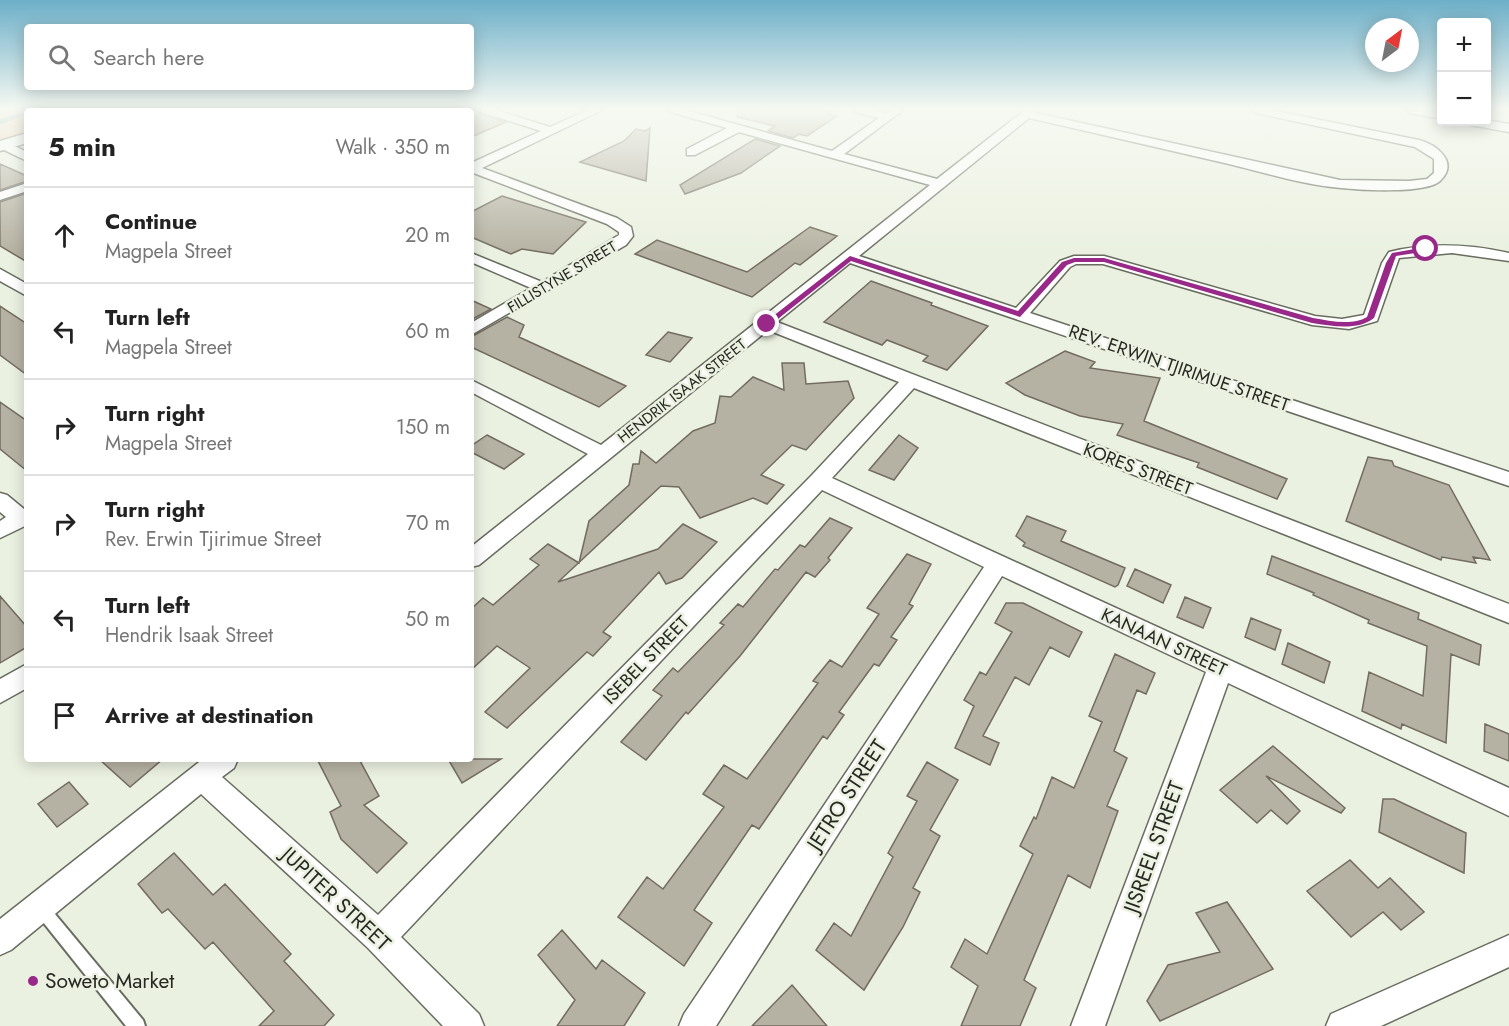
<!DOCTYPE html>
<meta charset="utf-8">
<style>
body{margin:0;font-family:Jost,sans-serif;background:#f2f2f2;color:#222}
.controls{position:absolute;right:18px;top:18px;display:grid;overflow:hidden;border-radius:6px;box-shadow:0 3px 15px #0003}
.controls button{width:54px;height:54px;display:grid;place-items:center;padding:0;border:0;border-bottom:2px solid #e0e0e0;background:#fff;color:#222;font:30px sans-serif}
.compass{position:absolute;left:1365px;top:18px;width:54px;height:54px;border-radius:50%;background:#fff;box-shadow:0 3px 15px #0003;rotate:32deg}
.stop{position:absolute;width:18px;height:18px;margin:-14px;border:4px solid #992989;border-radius:50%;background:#fff}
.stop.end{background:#992989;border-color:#fff;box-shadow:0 2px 6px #0008}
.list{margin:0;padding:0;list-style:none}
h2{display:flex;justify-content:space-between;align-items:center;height:78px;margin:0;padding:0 24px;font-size:26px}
h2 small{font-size:20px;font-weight:400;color:#767676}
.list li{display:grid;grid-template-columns:39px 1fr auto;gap:18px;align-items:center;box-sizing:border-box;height:96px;padding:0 24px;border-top:2px solid #e0e0e0}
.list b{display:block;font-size:22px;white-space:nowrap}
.list p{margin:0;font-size:20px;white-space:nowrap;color:#767676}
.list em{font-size:20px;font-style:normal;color:#767676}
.icon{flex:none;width:33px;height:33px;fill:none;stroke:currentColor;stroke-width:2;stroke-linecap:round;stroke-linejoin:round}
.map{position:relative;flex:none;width:1509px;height:1026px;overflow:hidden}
.search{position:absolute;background:#fff;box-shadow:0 3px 15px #0003;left:24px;top:24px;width:450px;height:66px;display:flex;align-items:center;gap:15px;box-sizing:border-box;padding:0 21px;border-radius:6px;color:#767676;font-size:22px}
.panel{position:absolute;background:#fff;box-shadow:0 3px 15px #0003;left:24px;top:108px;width:450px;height:654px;border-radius:6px}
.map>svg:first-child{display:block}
.green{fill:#f5cfad}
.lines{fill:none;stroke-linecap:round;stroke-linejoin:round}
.stream{stroke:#55a899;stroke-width:4.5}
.building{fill:#b6b2a3;stroke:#716c5f;stroke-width:1.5}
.service-casing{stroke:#696d60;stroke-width:4}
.minor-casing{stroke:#696d60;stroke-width:3}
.tertiary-casing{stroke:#696d60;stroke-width:3}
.service{fill:#fff;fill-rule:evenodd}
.minor{fill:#fff;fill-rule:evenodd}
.tertiary{fill:#fff;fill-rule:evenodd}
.route{fill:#992989}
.poi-dot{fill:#992989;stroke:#ebf1e1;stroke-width:2}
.labels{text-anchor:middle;stroke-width:5;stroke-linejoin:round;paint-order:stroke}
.far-street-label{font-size:15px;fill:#262822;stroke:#ebf1e1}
.street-label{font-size:18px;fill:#262822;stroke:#ebf1e1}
.near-street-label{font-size:21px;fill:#262822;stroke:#ebf1e1}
.near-poi-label{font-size:21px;fill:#262822;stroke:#ebf1e1;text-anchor:start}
</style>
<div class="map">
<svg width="1509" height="1026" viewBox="0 0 1509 1026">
<rect width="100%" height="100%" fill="#ebf1e1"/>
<!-- green -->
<path class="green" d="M 0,110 L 71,110 L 71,111 L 27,111 L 27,133 L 0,141 Z"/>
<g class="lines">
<!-- stream -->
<path class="stream" d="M 0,122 L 27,112"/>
</g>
<!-- building -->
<path class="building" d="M 471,110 L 478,110 L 480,114 L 506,122 L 471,137 Z
M 738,110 L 834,110 L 828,114 L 837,116 L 807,136 L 799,134 L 793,138 L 768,131 L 775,126 L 737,117 Z
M 650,128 L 646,181 L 580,162 L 624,141 L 636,129 L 645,131 Z
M 755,139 L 780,146 L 741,173 L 685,194 L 680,185 Z
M 0,164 L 27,176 L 27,181 L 0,190 Z
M 27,193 L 27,262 L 0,246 L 0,202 Z
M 502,196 L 586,222 L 553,254 L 522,249 L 511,254 L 471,237 L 471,212 Z
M 810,227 L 837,236 L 800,265 L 795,263 L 752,297 L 635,254 L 657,240 L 747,272 Z
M 871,281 L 932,303 L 931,305 L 988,326 L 947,370 L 923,361 L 928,356 L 887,340 L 882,345 L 824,322 Z
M 471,300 L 491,309 L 471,320 Z
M 0,306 L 27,324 L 27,375 L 0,355 Z
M 507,317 L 524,325 L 519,337 L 626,386 L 599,407 L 471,347 L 471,337 Z
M 668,332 L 692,338 L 670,362 L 646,355 Z
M 1065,351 L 1095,362 L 1090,368 L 1160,378 L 1144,421 L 1287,479 L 1277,499 L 1197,467 L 1199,463 L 1117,435 L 1123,424 L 1080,416 L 1025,395 L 1006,383 Z
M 782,363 L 804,363 L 806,384 L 848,381 L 854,398 L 806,450 L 792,445 L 761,475 L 784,485 L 767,504 L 753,498 L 700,518 L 679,487 L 661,486 L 558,582 L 658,549 L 683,524 L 717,542 L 682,578 L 666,584 L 659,572 L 603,632 L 611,637 L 593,656 L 587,652 L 507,728 L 485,712 L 530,668 L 497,646 L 471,670 L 471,609 L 483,598 L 493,605 L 539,565 L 530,559 L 548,544 L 579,563 L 589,521 L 629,485 L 633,464 L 639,464 L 641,451 L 656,463 L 693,431 L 715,423 L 720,396 L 731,397 L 753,377 L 784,390 Z
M 0,402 L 27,421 L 27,471 L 0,449 Z
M 487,435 L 524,454 L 504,469 L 471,452 L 471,446 Z
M 899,435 L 918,448 L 894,480 L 869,470 Z
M 1368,457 L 1392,461 L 1394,466 L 1449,485 L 1490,560 L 1473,557 L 1476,563 L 1442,557 L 1441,560 L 1346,521 Z
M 1027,516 L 1066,531 L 1061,541 L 1125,568 L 1118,585 L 1115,587 L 1023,546 L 1025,543 L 1016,536 Z
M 830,518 L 852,528 L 828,558 L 830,560 L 815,577 L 806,572 L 740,656 L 688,714 L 686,712 L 646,760 L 621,742 L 662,696 L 653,690 L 673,668 L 678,672 L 724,625 L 720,623 L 738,604 L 743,607 L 775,569 L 778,570 L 800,545 L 805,547 Z
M 907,554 L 931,564 L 909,604 L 913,606 L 891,637 L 897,640 L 879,666 L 874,664 L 839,712 L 844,715 L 827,739 L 823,736 L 759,829 L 752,825 L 694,910 L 712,923 L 684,966 L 618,917 L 647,877 L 663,889 L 724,807 L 703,794 L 724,765 L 747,779 L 818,683 L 813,681 L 830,660 L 842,667 L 879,614 L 867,608 Z
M 1272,556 L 1419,613 L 1418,619 L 1481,645 L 1479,665 L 1451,654 L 1446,743 L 1402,724 L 1401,729 L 1362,711 L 1369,672 L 1423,696 L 1427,646 L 1368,623 L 1369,620 L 1313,595 L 1314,593 L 1267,574 Z
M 1135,569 L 1171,585 L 1163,603 L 1127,586 Z
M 0,596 L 27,627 L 27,647 L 0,663 Z
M 1185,597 L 1211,608 L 1203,628 L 1177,617 Z
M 1006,603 L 1023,603 L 1082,632 L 1069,657 L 1050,647 L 1029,685 L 1015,677 L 983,736 L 999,743 L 990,765 L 955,748 L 974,706 L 964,700 L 980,672 L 986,675 L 1012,632 L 995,623 Z
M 1251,618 L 1281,630 L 1275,650 L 1245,637 Z
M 1288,643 L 1330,662 L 1324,683 L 1282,664 Z
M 1115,654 L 1155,673 L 1146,694 L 1137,690 L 1114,751 L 1127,758 L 1107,806 L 1118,811 L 1090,888 L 1068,875 L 1024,980 L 1036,988 L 1020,1026 L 961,1026 L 978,986 L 951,967 L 965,939 L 987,954 L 1033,854 L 1020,846 L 1034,817 L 1036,819 L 1052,777 L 1074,788 L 1102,722 L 1089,716 Z
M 1485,724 L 1509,734 L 1509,761 L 1484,751 Z
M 1273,746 L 1345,808 L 1341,813 L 1266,776 L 1300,811 L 1287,824 L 1271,810 L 1257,823 L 1220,790 Z
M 99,759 L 163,759 L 130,787 Z
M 317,759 L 359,759 L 379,796 L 364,805 L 407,843 L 377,873 L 341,839 L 330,812 L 341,806 Z
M 448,759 L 501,759 L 462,783 Z
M 927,762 L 958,780 L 930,830 L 940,836 L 913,888 L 920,892 L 903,927 L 864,990 L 816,950 L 834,923 L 851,936 L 893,857 L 888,853 L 917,801 L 907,796 Z
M 69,782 L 88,804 L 57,827 L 38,804 Z
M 1383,799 L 1394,799 L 1466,833 L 1464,873 L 1379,832 Z
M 174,853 L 213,895 L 225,884 L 291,954 L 284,961 L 334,1015 L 324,1026 L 259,1026 L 274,1011 L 213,942 L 205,949 L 168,909 L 162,913 L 138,884 Z
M 1350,860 L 1378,888 L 1390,878 L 1424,912 L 1401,930 L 1383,912 L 1351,937 L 1307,891 Z
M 1227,902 L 1273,969 L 1160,1021 L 1147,1001 L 1168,965 L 1220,952 L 1196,913 Z
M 562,930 L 596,969 L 602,960 L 645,993 L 624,1026 L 557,1026 L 575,1000 L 538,955 Z
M 792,985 L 827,1026 L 752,1026 Z"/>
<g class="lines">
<defs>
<path id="service" d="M 40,899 L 45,902 L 143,1020 L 145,1026 L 126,1026 L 35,912 L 32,907 L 35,902 Z"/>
<path id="minor" d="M 121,110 L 134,110 L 135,111 L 121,111 Z
M 301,110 L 314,110 L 315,111 L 301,111 Z
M 480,110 L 496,110 L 550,127 L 588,110 L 602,110 L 482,168 L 617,218 L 631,227 L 633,236 L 626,245 L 471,335 L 471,323 L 531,288 L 471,262 L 471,253 L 542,282 L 619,235 L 619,232 L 607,224 L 471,172 L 471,163 L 541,131 L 481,112 Z
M 669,110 L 685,110 L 832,151 L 879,118 L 855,112 L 854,110 L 871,110 L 886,113 L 891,110 L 903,110 L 844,154 L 937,179 L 1025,110 L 1037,110 L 1036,113 L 1340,180 L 1409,181 L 1427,179 L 1434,173 L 1434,159 L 1415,147 L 1256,113 L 1251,110 L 1271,110 L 1419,140 C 1438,145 1459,163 1440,181 C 1425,194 1361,190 1341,188 C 1304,185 1266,173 1229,164 C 1163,149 1096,133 1029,118 L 859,256 L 1016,308 L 1060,261 L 1074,256 L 1104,256 L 1315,316 L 1342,319 L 1364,315 L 1382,263 L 1389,252 C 1429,242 1468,244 1509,253 L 1509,261 L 1452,253 L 1399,258 L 1377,321 L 1349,329 L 1312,325 L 1103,264 L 1076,264 L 1070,267 L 1030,313 L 1509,472 L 1509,486 L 850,263 L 777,322 L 1509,604 L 1509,623 L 914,388 L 832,478 L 1509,788 L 1509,816 L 1228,683 L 1105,1026 L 1071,1026 L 1206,672 L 1002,576 L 716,1026 L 679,1026 L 684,1014 L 984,567 L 822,490 L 401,937 L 479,1014 L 484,1026 L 443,1026 L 368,948 L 201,794 L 11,950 L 0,955 L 0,919 L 203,759 L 238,759 L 234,768 L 222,777 L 378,915 L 812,475 L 899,382 L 768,330 L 479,565 L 471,567 L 471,547 L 588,454 L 471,392 L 471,380 L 601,445 L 930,185 L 739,132 L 695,155 L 687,155 L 687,149 L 727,128 L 670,112 Z
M 4,141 L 27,152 L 27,161 L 0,148 L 0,142 Z
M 27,183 L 27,191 L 0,200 L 0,192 Z
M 0,269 L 27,284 L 27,296 L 0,281 Z
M 0,493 L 7,495 L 24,509 L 27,508 L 27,525 L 0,538 L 0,521 L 6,517 L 0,512 Z
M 27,664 L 27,688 L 0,703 L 0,679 Z
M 1509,935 L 1509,967 L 1381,1026 L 1326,1026 L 1331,1014 Z"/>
<path id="tertiary" d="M 1407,110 L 1442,111 L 1442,119 L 1409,113 Z
M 1486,120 L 1509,124 L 1509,132 L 1470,125 L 1468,122 L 1486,122 Z
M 27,133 L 27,143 L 0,151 L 0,141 Z"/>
</defs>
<!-- service casing -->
<use href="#service" class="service-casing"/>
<!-- minor casing -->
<use href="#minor" class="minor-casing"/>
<!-- tertiary casing -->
<use href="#tertiary" class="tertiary-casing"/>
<!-- service -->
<use href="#service" class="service"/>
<!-- minor -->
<use href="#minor" class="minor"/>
<!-- tertiary -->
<use href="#tertiary" class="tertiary"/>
</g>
<!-- sky -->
<linearGradient id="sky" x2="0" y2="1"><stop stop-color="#6dafc8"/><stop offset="0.43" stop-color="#f6f9f2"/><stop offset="1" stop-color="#f6f9f2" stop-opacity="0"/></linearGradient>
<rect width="1509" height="253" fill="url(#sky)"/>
<!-- route -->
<path class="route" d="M 1426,247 L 1428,251 L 1396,256 L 1374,318 C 1358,331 1332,326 1312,323 L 1104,262 L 1075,262 L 1067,265 L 1020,317 L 851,261 L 769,326 L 763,324 L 850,256 L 1018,311 L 1062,262 L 1074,258 L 1104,258 L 1313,318 C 1330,321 1352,326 1367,317 L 1386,263 L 1392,253 Z"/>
<!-- markers -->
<circle class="poi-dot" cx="33" cy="981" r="6"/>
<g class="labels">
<!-- far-street labels -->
<g class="far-street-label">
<text transform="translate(562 277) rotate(-31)" y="5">FILLISTYNE STREET</text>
<text transform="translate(682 391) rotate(-38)" y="5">HENDRIK ISAAK STREET</text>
</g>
<!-- street labels -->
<g class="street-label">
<text transform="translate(1179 368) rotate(19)" y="6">REV. ERWIN TJIRIMUE STREET</text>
<text transform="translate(1138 469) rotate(21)" y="6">KORES STREET</text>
<text transform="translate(1164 642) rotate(25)" y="6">KANAAN STREET</text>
<text transform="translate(646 660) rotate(-46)" y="6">ISEBEL STREET</text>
</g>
<!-- near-street labels -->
<g class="near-street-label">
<text transform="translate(847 795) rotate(-57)" y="7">JETRO STREET</text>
<text transform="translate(1154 847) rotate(-70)" y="7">JISREEL STREET</text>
<text transform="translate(336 899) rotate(43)" y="7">JUPITER STREET</text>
</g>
<!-- near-poi labels -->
<g class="near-poi-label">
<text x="45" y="988">Soweto Market</text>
</g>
</g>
</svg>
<div class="controls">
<button>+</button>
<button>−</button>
</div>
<svg class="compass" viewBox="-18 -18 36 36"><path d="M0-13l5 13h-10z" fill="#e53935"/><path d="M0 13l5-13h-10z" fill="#767676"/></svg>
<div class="stop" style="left:1426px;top:249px"></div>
<div class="stop end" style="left:767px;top:324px"></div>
<div class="search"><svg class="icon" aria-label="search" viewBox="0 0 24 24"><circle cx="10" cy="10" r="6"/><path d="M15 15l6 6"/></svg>Search here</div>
<section class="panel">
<h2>5 min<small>Walk · 350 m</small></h2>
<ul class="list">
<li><svg class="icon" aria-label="ahead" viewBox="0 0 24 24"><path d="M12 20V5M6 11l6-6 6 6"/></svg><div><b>Continue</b><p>Magpela Street</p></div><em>20 m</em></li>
<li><svg class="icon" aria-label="left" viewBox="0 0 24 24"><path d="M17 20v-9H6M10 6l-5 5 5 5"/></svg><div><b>Turn left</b><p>Magpela Street</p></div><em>60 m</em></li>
<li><svg class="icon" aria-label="right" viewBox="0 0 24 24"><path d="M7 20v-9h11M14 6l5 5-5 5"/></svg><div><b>Turn right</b><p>Magpela Street</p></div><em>150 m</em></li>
<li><svg class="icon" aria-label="right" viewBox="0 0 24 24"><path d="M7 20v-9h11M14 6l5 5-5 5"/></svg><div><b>Turn right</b><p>Rev. Erwin Tjirimue Street</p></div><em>70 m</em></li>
<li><svg class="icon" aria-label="left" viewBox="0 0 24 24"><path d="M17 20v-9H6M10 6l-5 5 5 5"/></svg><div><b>Turn left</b><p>Hendrik Isaak Street</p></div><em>50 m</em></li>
<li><svg class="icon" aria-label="arrive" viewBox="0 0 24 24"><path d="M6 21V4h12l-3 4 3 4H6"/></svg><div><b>Arrive at destination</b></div></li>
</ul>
</section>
</div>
